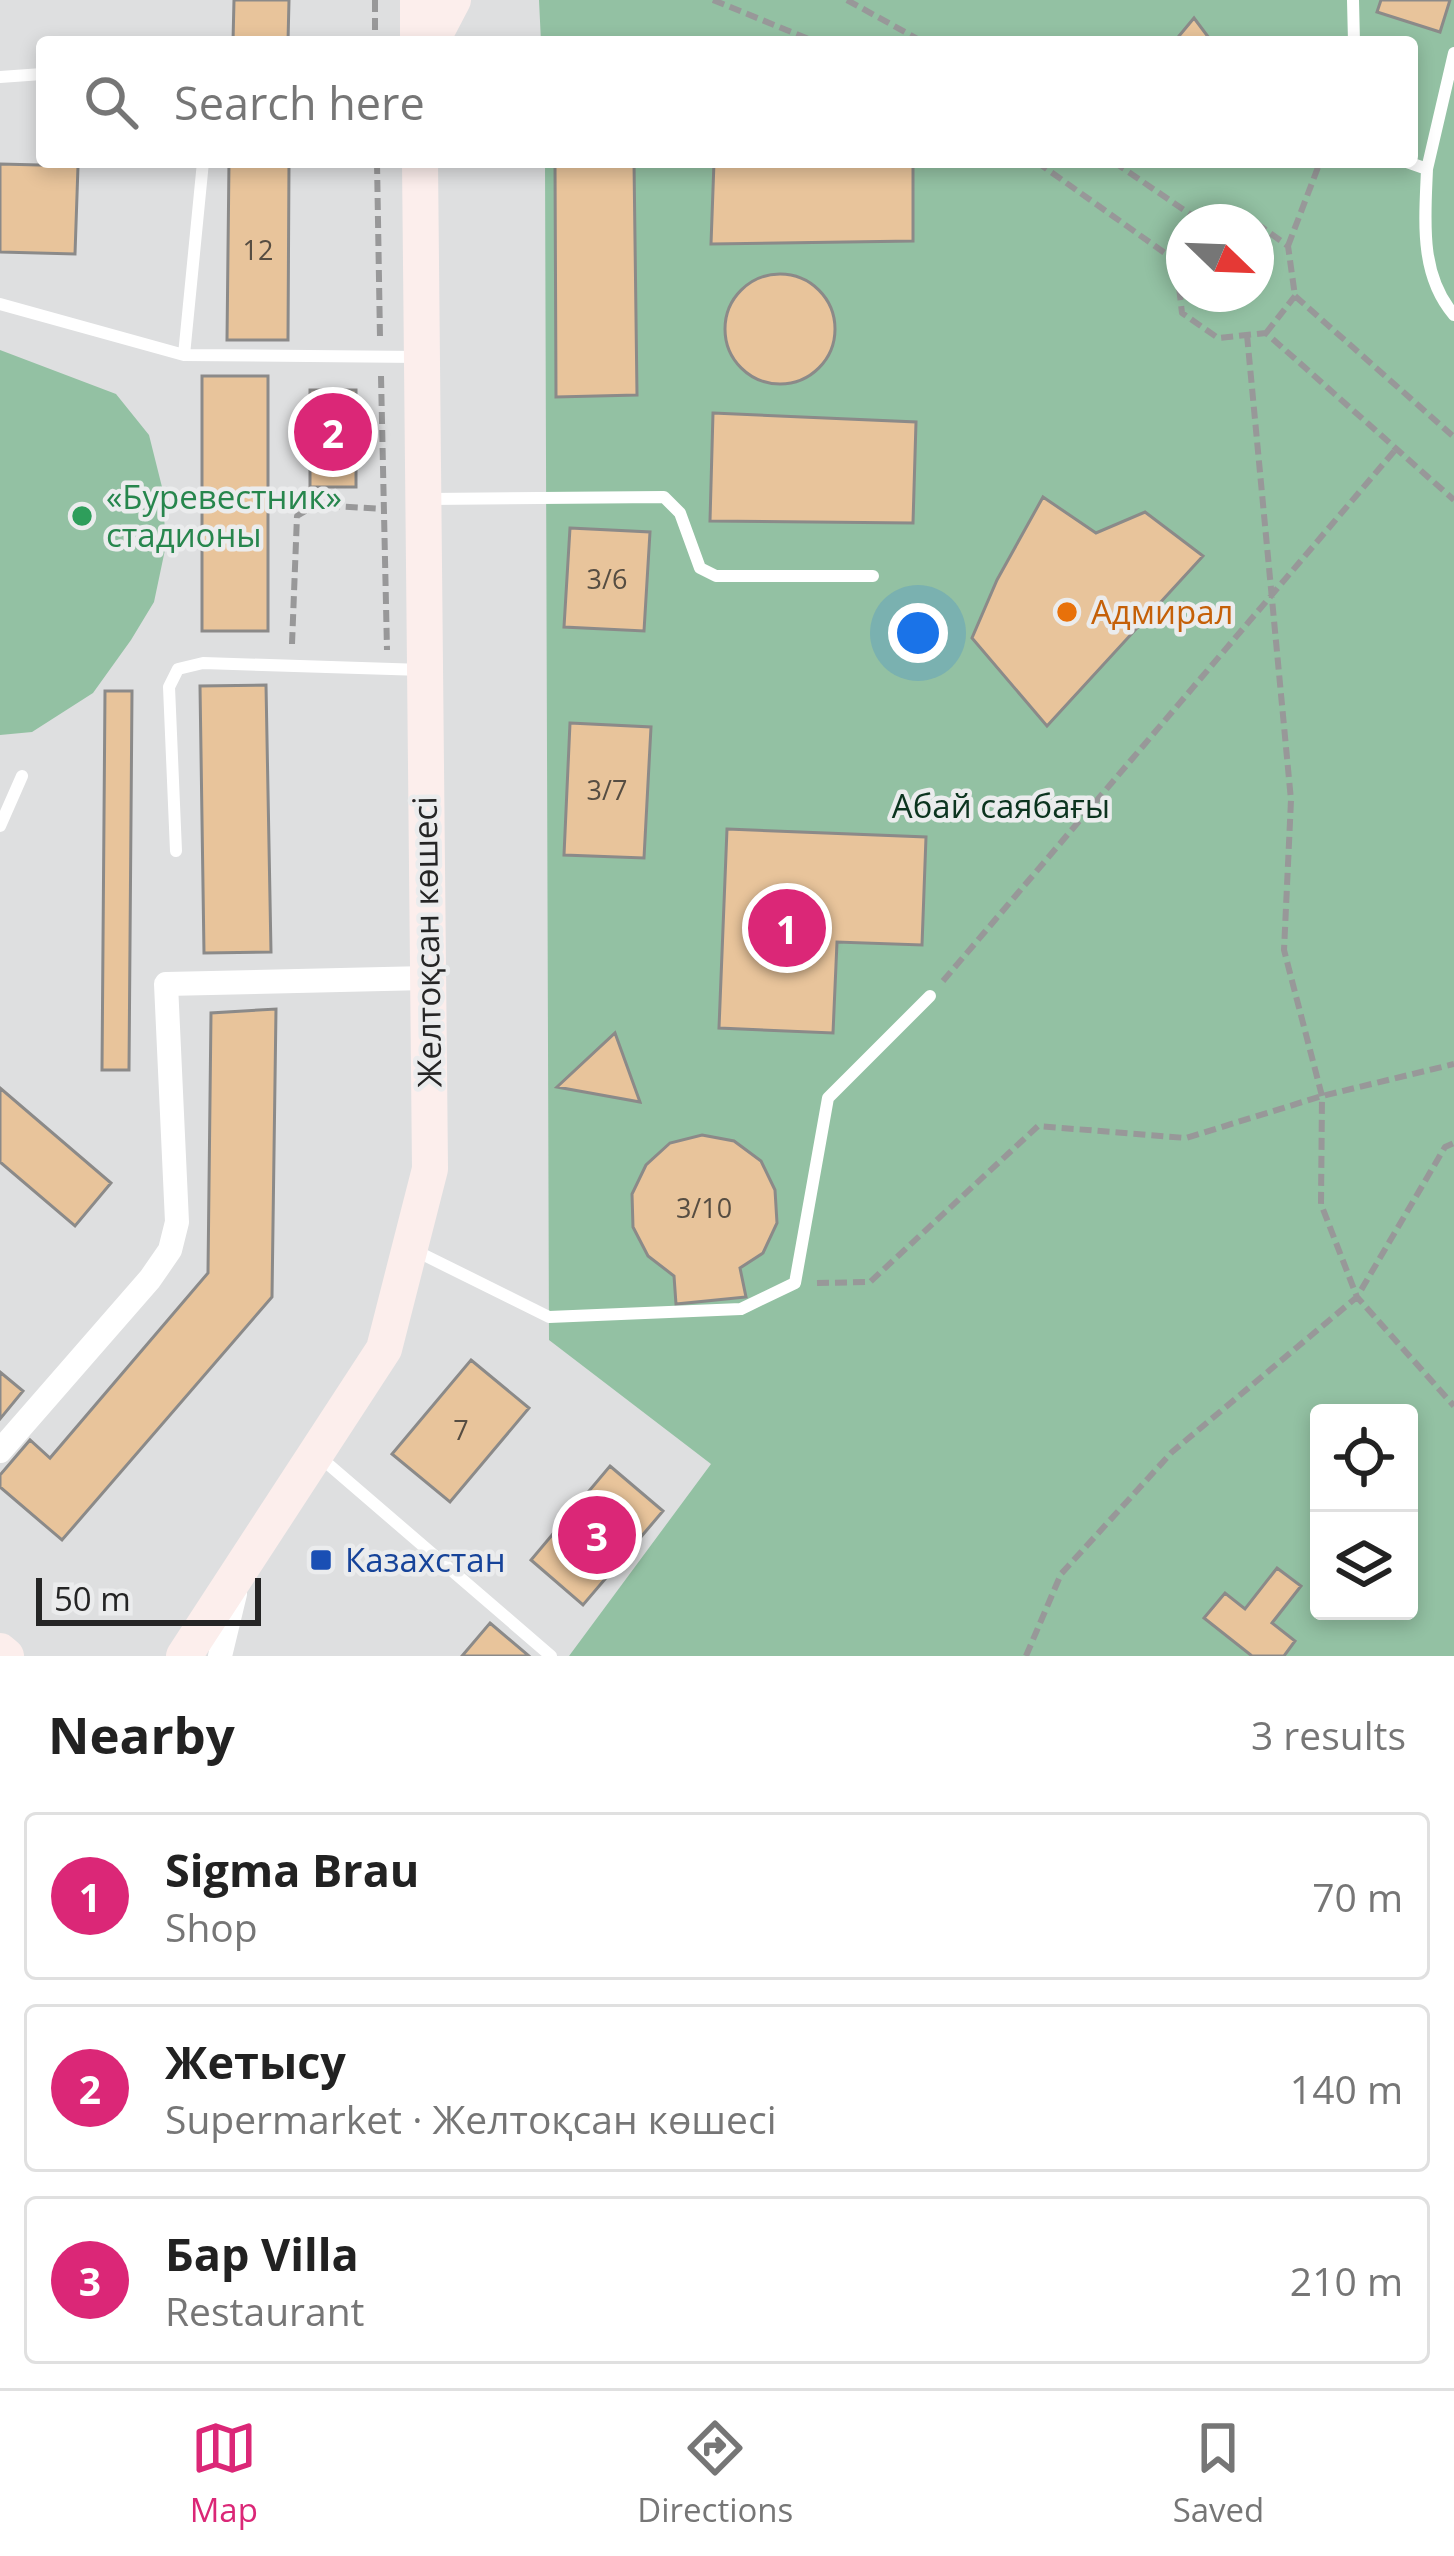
<!DOCTYPE html>
<meta charset="utf-8">
<style>
body{margin:0;font-family:"Open Sans",sans-serif;background:#f2f2f2;color:#222}
.controls{position:absolute;right:36px;bottom:36px;display:grid;overflow:hidden;border-radius:12px;box-shadow:0 6px 18px #0003}
.controls button{width:108px;height:108px;display:grid;place-items:center;padding:0;border:0;border-bottom:3px solid #e0e0e0;background:#fff;color:#222;font:60px sans-serif}
.compass{position:absolute;left:1166px;top:204px;width:108px;height:108px;border-radius:50%;background:#fff;box-shadow:0 6px 18px #0003;rotate:113deg}
.scale{position:absolute;left:36px;bottom:30px;width:225px;box-sizing:border-box;padding-left:12px;border:6px solid #252525;border-top:0;font-size:33px;line-height:42px;white-space:nowrap;color:#252525;-webkit-text-stroke:9px #ebeced;paint-order:stroke}
.you{position:absolute;left:918px;top:633px;width:42px;height:42px;margin:-30px;border:9px solid #fff;border-radius:50%;background:#1a73e8;box-shadow:0 0 0 18px #1a73e833}
.badge{display:grid;place-items:center;width:78px;height:78px;border-radius:50%;background:#db2777;color:#fff;font-size:39px;font-weight:700}
.pin{position:absolute;translate:-50% -50%;border:6px solid #fff;box-shadow:0 3px 12px #0006}
.list{margin:0;padding:0;list-style:none}
h2{display:flex;justify-content:space-between;align-items:center;height:156px;margin:0;padding:0 48px;font-size:51px}
h2 small{font-size:39px;font-weight:400;color:#767676}
.list li{display:grid;grid-template-columns:78px 1fr auto;gap:36px;align-items:center;box-sizing:border-box;height:168px;margin:0 24px 24px;padding:0 24px;border:3px solid #e0e0e0;border-radius:12px}
.list b{display:block;font-size:45px;white-space:nowrap}
.list p{margin:0;font-size:39px;white-space:nowrap;color:#767676}
.list em{font-size:39px;font-style:normal;color:#767676}
.icon{flex:none;width:66px;height:66px;fill:none;stroke:currentColor;stroke-width:2;stroke-linecap:round;stroke-linejoin:round}
.map{position:relative;flex:none;width:1454px;height:1656px;overflow:hidden}
.search{position:absolute;background:#fff;box-shadow:0 6px 18px #0003;left:36px;right:36px;top:36px;height:132px;display:flex;align-items:center;gap:30px;box-sizing:border-box;padding:0 42px;border-radius:12px;color:#767676;font-size:45px}
.sheet{height:732px;background:#fff}
nav{display:flex;justify-content:space-around;align-items:center;box-sizing:border-box;height:168px;border-top:3px solid #e0e0e0;background:#fff;font-size:33px;color:#767676}
nav a{display:grid;justify-items:center;gap:6px}
nav .on{color:#db2777}
.map>svg:first-child{display:block}
.green{fill:#93c1a3;fill-rule:evenodd}
.building{fill:#e8c49b;stroke:#8b8a89;stroke-width:3}
.lines{fill:none;stroke-linecap:round;stroke-linejoin:round}
.path{stroke:#989899;stroke-width:6;stroke-dasharray:12 6;stroke-linecap:butt}
.lane{stroke:#fff;stroke-width:12}
.street{stroke:#fff;stroke-width:24}
.secondary{stroke:#fceeec;stroke-width:36}
.leisure-dot{fill:#2e9e5b;stroke:#ebeced;stroke-width:4.5}
.food-dot{fill:#e8710a;stroke:#ebeced;stroke-width:4.5}
.transit-dot{fill:#1a4fb4;stroke:#ebeced;stroke-width:4.5}
.labels{text-anchor:middle;stroke-width:9;stroke-linejoin:round;paint-order:stroke}
.number-label{font-size:27px;fill:#564d42}
.leisure-label{font-size:33px;fill:#27864d;stroke:#ebeced;text-anchor:start}
.food-label{font-size:33px;fill:#c56008;stroke:#ebeced;text-anchor:start}
.park-label{font-size:33px;fill:#0c341f;stroke:#ebeced}
.street-label{font-size:33px;fill:#252525;stroke:#ebeced}
.transit-label{font-size:33px;fill:#164399;stroke:#ebeced;text-anchor:start}
</style>
<div class="map">
<svg width="1454" height="1656" viewBox="0 0 1454 1656">
<rect width="100%" height="100%" fill="#dedfe0"/>
<!-- green -->
<path class="green" d="M 539,0 L 1454,0 L 1454,1656 L 569,1656 L 711,1464 L 549,1340 L 545,162 L 1412,162 L 1412,42 L 541,42 ZM 1184,222 L 1256,222 L 1256,294 L 1184,294 ZM 1319,1413 L 1409,1413 L 1409,1611 L 1319,1611 Z
M 0,350 L 116,394 L 149,435 L 162,487 L 166,545 L 154,602 L 131,640 L 93,693 L 32,732 L 0,735 Z"/>
<!-- building -->
<path class="building" d="M 234,0 L 289,0 L 288,42 L 233,42 Z
M 1381,0 L 1450,0 L 1440,32 L 1377,12 Z
M 1194,18 L 1212,42 L 1174,42 Z
M 229,162 L 289,162 L 288,340 L 227,340 Z
M 555,162 L 634,162 L 637,395 L 556,397 Z
M 714,162 L 913,162 L 913,241 L 711,244 Z
M 0,164 L 78,166 L 75,254 L 0,252 Z
M725 329a55 55 0 1 1 110 0a55 55 0 1 1-110 0Z
M 202,376 L 268,376 L 268,631 L 202,631 Z
M 310,390 L 356,390 L 356,487 L 310,487 Z
M 713,413 L 916,422 L 913,523 L 710,521 Z
M 1043,497 L 1096,533 L 1145,512 L 1203,556 L 1047,726 L 972,638 L 997,580 Z
M 570,528 L 650,532 L 644,631 L 564,627 Z
M 266,685 L 271,952 L 204,953 L 200,686 Z
M 105,691 L 132,691 L 129,1070 L 102,1070 Z
M 570,723 L 651,727 L 644,858 L 564,855 Z
M 727,829 L 926,837 L 922,945 L 837,942 L 833,1033 L 719,1028 Z
M 276,1009 L 272,1297 L 62,1540 L 0,1487 L 0,1475 L 30,1440 L 50,1458 L 208,1273 L 211,1013 Z
M 615,1033 L 640,1102 L 557,1087 Z
M 0,1088 L 111,1183 L 75,1226 L 0,1162 Z
M 702,1135 L 734,1141 L 761,1161 L 775,1190 L 777,1223 L 763,1253 L 740,1268 L 746,1297 L 676,1304 L 674,1276 L 648,1256 L 633,1227 L 632,1194 L 646,1165 L 670,1143 Z
M 471,1360 L 529,1408 L 450,1502 L 392,1454 Z
M 0,1372 L 23,1391 L 0,1419 Z
M 610,1466 L 663,1511 L 583,1605 L 531,1560 Z
M 1277,1568 L 1301,1586 L 1272,1623 L 1295,1641 L 1284,1656 L 1252,1656 L 1204,1618 L 1225,1593 L 1245,1609 Z
M 490,1623 L 529,1656 L 462,1656 Z"/>
<g class="lines">
<!-- path -->
<path class="path" d="M 375,0 L 375,42
M 713,0 L 816,42
M 847,0 L 923,42
M 377,162 L 380,338
M 1037,162 L 1176,261 L 1182,313 L 1218,338 L 1266,333 L 1454,500
M 1114,162 L 1200,221 L 1248,217 L 1255,222
M 1256,223 L 1288,246 L 1295,296 L 1454,437
M 1288,246 L 1320,162
M 1266,333 L 1295,296
M 1247,335 L 1291,800 L 1284,950 L 1322,1096 L 1321,1204 L 1357,1297 L 1454,1406
M 381,376 L 387,650
M 292,644 L 297,516 L 315,505 L 383,509
M 943,981 L 1396,449
M 817,1283 L 870,1282 L 1038,1126 L 1186,1138 L 1322,1096 L 1454,1064
M 1026,1656 L 1061,1574 L 1172,1452 L 1357,1297 L 1445,1147 L 1454,1143"/>
<!-- lane -->
<path class="lane" d="M 1353,0 L 1354,42
M 0,77 L 42,74
M 203,162 L 184,355 L 420,357
M 1407,162 L 1427,169 C 1425,220 1419,274 1454,315
M 1427,169 L 1454,53
M 0,304 L 184,355
M 429,499 L 664,497 L 680,513 L 700,568 L 716,576 L 873,576
M 0,826 L 22,776
M 176,851 L 169,687 L 178,669 L 203,663 L 423,670
M 416,1251 L 549,1317 L 741,1309 L 795,1283 L 828,1098 L 930,996
M 321,1458 L 551,1656"/>
<!-- street -->
<path class="street" d="M 0,1451 L 150,1279 L 170,1250 L 177,1222 L 166,984 L 427,978
M 220,1656 L 235,1594"/>
<!-- secondary -->
<path class="secondary" d="M 418,0 L 418,42
M 431,42 L 453,0
M 0,1651 L 6,1656
M 184,1656 L 384,1349 L 430,1169 L 420,162"/>
</g>
<!-- markers -->
<circle class="leisure-dot" cx="82" cy="516" r="12"/>
<circle class="food-dot" cx="1067" cy="612" r="12"/>
<rect class="transit-dot" x="309" y="1548" width="24" height="24" rx="6"/>
<g class="labels">
<!-- number labels -->
<g class="number-label">
<text x="258" y="260">12</text>
<text x="607" y="589">3/6</text>
<text x="607" y="800">3/7</text>
<text x="704" y="1218">3/10</text>
<text x="461" y="1440">7</text>
</g>
<!-- leisure labels -->
<g class="leisure-label">
<text x="106" y="509">«Буревестник»<tspan x="106" dy="38">стадионы</tspan></text>
</g>
<!-- food labels -->
<g class="food-label">
<text x="1091" y="624">Адмирал</text>
</g>
<!-- park labels -->
<g class="park-label">
<text x="1001" y="818">Абай саябағы</text>
</g>
<!-- street labels -->
<g class="street-label">
<text transform="translate(427 942) rotate(-91)" y="12">Желтоқсан көшесі</text>
</g>
<!-- transit labels -->
<g class="transit-label">
<text x="345" y="1572">Казахстан</text>
</g>
</g>
</svg>
<div class="controls">
<button><svg class="icon" aria-label="locate" viewBox="0 0 24 24"><circle cx="12" cy="12" r="6"/><path d="M12 2v4M12 18v4M2 12h4M18 12h4"/></svg></button>
<button><svg class="icon" aria-label="layers" viewBox="0 0 24 24"><path d="M12 4l9 5-9 5-9-5zM3 14l9 5 9-5"/></svg></button>
</div>
<svg class="compass" viewBox="-18 -18 36 36"><path d="M0-13l5 13h-10z" fill="#e53935"/><path d="M0 13l5-13h-10z" fill="#767676"/></svg>
<div class="scale">50 m</div>
<div class="you"></div>
<div class="pin badge" style="left:787px;top:928px">1</div>
<div class="pin badge" style="left:333px;top:432px">2</div>
<div class="pin badge" style="left:597px;top:1535px">3</div>
<div class="search"><svg class="icon" aria-label="search" viewBox="0 0 24 24"><circle cx="10" cy="10" r="6"/><path d="M15 15l6 6"/></svg>Search here</div>
</div>
<section class="sheet">
<h2>Nearby<small>3 results</small></h2>
<ul class="list">
<li><span class="badge">1</span><div><b>Sigma Brau</b><p>Shop</p></div><em>70 m</em></li>
<li><span class="badge">2</span><div><b>Жетысу</b><p>Supermarket · Желтоқсан көшесі</p></div><em>140 m</em></li>
<li><span class="badge">3</span><div><b>Бар Villa</b><p>Restaurant</p></div><em>210 m</em></li>
</ul>
</section>
<nav>
<a class="on"><svg class="icon" aria-label="map" viewBox="0 0 24 24"><path d="M3 6l6-2 6 2 6-2v14l-6 2-6-2-6 2zM9 4v14M15 6v14"/></svg>Map</a>
<a><svg class="icon" aria-label="directions" viewBox="0 0 24 24"><path d="M12 3l9 9-9 9-9-9zM9 14v-3h6M13 9l2 2-2 2"/></svg>Directions</a>
<a><svg class="icon" aria-label="saved" viewBox="0 0 24 24"><path d="M7 4h10v16l-5-4-5 4z"/></svg>Saved</a>
</nav>
